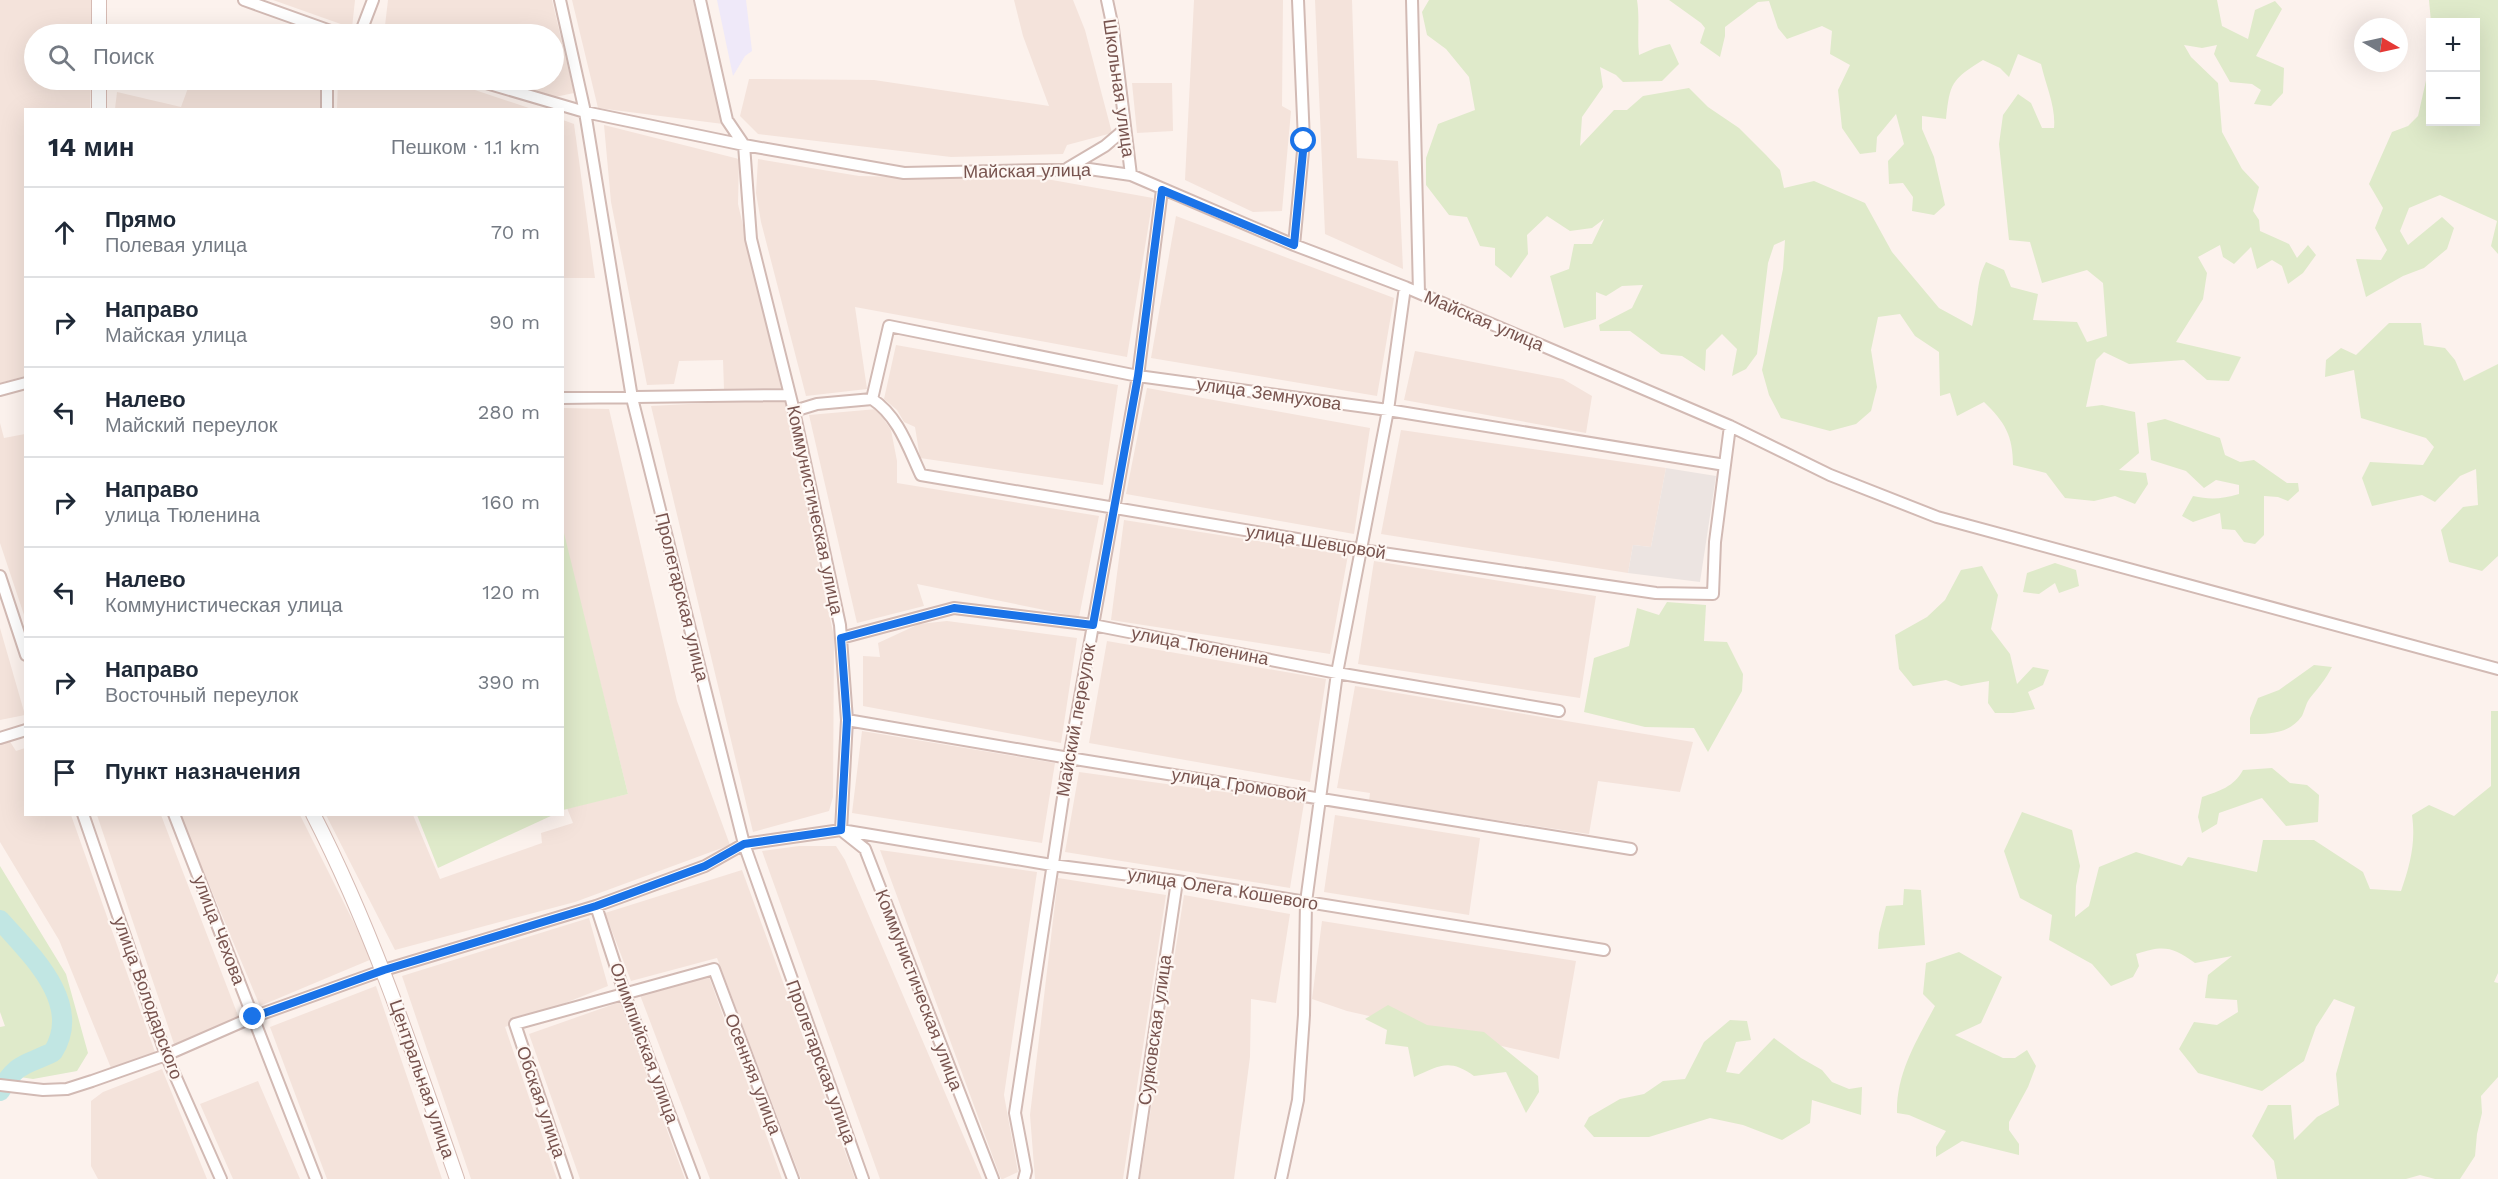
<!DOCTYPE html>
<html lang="ru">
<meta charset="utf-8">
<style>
body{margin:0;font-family:"Work Sans",sans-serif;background:#f2f2f3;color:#1f2937}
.controls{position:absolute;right:18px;top:18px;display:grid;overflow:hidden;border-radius:0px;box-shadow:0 6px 24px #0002}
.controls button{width:54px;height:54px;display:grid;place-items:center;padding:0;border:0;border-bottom:2px solid #e0e1e3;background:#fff;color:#1f2937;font:30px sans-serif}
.compass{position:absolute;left:2354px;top:18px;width:54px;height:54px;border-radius:50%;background:#fff;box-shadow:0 6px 24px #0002;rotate:99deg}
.stop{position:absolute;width:18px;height:18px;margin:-14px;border:4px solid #1a73e8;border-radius:50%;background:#fff}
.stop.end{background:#1a73e8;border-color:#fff;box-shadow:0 2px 6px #0008}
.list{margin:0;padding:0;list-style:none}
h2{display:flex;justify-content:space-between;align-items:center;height:78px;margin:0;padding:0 24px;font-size:26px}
h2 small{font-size:20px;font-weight:400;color:#747a83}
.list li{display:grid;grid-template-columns:39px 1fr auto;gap:18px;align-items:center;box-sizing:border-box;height:90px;padding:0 24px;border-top:2px solid #e0e1e3}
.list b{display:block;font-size:22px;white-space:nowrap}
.list p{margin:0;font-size:20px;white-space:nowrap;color:#747a83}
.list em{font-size:20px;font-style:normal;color:#747a83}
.icon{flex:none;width:33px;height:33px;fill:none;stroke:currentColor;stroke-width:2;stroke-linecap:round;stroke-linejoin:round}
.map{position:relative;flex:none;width:2498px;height:1179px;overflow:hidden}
.search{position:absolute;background:#fff;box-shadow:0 6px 24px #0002;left:24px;top:24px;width:540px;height:66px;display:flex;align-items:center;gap:15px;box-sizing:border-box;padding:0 21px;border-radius:33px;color:#747a83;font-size:22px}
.panel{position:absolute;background:#fff;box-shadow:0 6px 24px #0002;left:24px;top:108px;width:540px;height:708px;border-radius:0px}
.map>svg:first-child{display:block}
.residential{fill:#f4e3db}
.industrial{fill:#ece4e1}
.education{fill:#efe9f9}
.green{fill:#dfeaca}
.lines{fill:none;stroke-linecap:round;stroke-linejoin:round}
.river{stroke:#c1e6e3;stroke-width:20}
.minor-casing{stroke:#d2bab4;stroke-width:14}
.secondary-casing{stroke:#d6bbb4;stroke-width:16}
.minor{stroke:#fff;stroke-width:10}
.secondary{stroke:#fff;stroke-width:14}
.route{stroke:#1a73e8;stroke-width:8}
.labels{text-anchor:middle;stroke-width:4.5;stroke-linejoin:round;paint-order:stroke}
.street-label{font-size:18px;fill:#78544f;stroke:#fef7f3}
</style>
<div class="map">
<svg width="2498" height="1179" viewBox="0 0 2498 1179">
<rect width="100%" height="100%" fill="#fcf2ed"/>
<!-- residential -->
<path class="residential" d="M 0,0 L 93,0 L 92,34 L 34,34 L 34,80 L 91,80 L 90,109 L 26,110 L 25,376 L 0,383 Z
M 273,0 L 355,0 L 352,28 Z
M 388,0 L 552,0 L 574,93 L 555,97 L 504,80 L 554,80 L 554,34 L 384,34 Z
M 572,0 L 693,0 L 723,124 L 598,108 Z
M 1014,0 L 1073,0 L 1085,30 L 1112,133 L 1067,145 L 1063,154 L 951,157 L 758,134 L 740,116 L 749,79 L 874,80 L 1049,106 L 1023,36 Z
M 1194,0 L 1283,0 L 1282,106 L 1291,111 L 1282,211 L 1253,212 L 1185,180 Z
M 1315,0 L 1352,0 L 1357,158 L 1398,161 L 1403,269 L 1325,234 Z
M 191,80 L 321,80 L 321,109 L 115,109 L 117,92 L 181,107 Z
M 338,80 L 445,80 L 532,109 L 337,109 Z
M 1132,83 L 1172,83 L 1173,131 L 1137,133 Z
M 563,120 L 574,124 L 595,278 L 563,278 Z
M 604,125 L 739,159 L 738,204 L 781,388 L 724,389 L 723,360 L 679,361 L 674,384 L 647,385 L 611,202 Z
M 758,159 L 859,176 L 1052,180 L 1153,198 L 1127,357 L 855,307 L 867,389 L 806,396 L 761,222 L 756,193 Z
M 1176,216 L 1394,298 L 1377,396 L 1151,358 Z
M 896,345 L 1118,385 L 1103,485 L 920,458 L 915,427 L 904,422 L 897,410 L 884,399 Z
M 1415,351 L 1563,379 L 1592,396 L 1586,433 L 1404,400 Z
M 1147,388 L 1370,428 L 1354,534 L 1126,494 Z
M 785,399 L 834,637 L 833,797 L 829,811 L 753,832 L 651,406 Z
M 563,408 L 609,409 L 677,701 L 730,845 L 575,902 L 395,950 L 326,815 L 413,815 L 440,879 L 542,843 L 541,833 L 573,823 L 567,808 L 628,794 L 562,529 Z
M 877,409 L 891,430 L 897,461 L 897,483 L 1099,516 L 1079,617 L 917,584 L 924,606 L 857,623 L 809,415 Z
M 0,423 L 4,438 L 25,434 L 25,618 L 0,543 Z
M 1401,430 L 1666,468 L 1651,547 L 1633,545 L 1628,573 L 1381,534 Z
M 1124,520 L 1348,555 L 1330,654 L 1111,620 Z
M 1374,561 L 1596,596 L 1580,698 L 1358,664 Z
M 947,621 L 1077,638 L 1061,743 L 863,706 L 863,656 L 880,657 L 878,643 L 919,624 Z
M 0,628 L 25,715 L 0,720 Z
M 1107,641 L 1326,679 L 1310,782 L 1089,743 Z
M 1355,686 L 1693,742 L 1680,792 L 1598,781 L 1589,834 L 1369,801 L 1370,793 L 1337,788 Z
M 862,731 L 1055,763 L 1042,843 L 852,813 Z
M 9,740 L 16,751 L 25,748 L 26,814 L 71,815 L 155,1052 L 111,1068 L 59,940 L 0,842 L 0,744 Z
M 1079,772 L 1304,803 L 1290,888 L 1065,852 Z
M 97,815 L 161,815 L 239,1018 L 174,1044 Z
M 180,815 L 300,815 L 372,959 L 260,1006 Z
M 1335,815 L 1480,838 L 1469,915 L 1324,892 Z
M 799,846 L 836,846 L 845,860 L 982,1179 L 880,1179 L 762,851 Z
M 880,850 L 1037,872 L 1004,1095 L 1018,1172 L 1003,1179 L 1001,1179 Z
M 742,870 L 844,1149 L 855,1179 L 801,1179 L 717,958 L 631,981 L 605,913 Z
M 1058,878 L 1166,895 L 1123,1179 L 1035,1179 L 1030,1115 Z
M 1184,895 L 1290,914 L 1276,1003 L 1251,999 L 1250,1057 L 1234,1179 L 1140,1179 Z
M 589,918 L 608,986 L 505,1027 L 557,1179 L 471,1179 L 402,976 Z
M 1322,921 L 1576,961 L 1559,1059 L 1347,1011 L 1312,999 Z
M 708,974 L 782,1179 L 710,1179 L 640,995 Z
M 376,986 L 442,1179 L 327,1179 L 270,1027 Z
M 620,1002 L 685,1179 L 580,1179 L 529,1034 Z
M 162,1069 L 207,1179 L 98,1179 L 91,1166 L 91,1101 L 103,1092 Z
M 258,1081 L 300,1179 L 233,1179 L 200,1104 Z"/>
<!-- industrial -->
<path class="industrial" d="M 1666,468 L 1716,476 L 1700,582 L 1628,573 L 1633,545 L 1651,547 Z"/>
<!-- education -->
<path class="education" d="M 717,0 L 746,0 L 752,51 L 745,56 L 733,76 Z"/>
<!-- green -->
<path class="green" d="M 1429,0 L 1637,0 C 1640,18 1637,37 1639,55 L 1655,48 L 1670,44 L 1679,64 L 1662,81 L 1623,82 L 1616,75 L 1600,67 L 1603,87 L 1582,117 L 1580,146 L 1614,110 L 1627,110 L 1643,96 L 1689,88 L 1708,107 L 1739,128 L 1766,155 L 1780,170 L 1784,188 L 1814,181 L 1865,203 L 1892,252 L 1939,308 L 1972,326 C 1979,303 1975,283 1986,262 L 2004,270 L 2011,287 L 2038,294 L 2033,320 L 2077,322 L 2087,342 L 2107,336 L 2103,283 L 2087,270 L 2042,283 L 2030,242 L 2009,240 L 1999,144 L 2003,115 L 2018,94 L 2031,103 L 2042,128 L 2054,128 C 2056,107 2046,86 2041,64 L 2018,54 L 2009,77 L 2000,68 L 1983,60 C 1951,80 1950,83 1946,119 L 1922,116 L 1922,129 L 1934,157 L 1945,205 L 1934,215 L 1912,211 L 1913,197 L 1903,183 L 1889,184 L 1888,161 L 1904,144 L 1896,114 L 1877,137 L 1876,152 L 1860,154 L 1842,128 L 1838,90 L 1850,65 L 1830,54 L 1832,31 L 1822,26 L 1787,39 L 1778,28 L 1769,1 L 1758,2 L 1725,27 L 1725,36 L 1720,57 L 1700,43 L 1705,28 L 1701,23 L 1669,0 L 2217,0 L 2222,26 L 2248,39 L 2255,10 L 2275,1 L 2282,9 L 2256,56 L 2284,68 L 2283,93 L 2271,106 L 2254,104 L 2261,90 L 2252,84 L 2230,82 L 2214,54 L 2217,45 L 2202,48 L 2184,45 L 2191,57 L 2218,83 L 2222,132 L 2242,169 L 2259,187 L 2253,211 L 2259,220 L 2260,231 L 2289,244 L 2297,258 L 2308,245 L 2316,255 L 2303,273 L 2288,284 L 2282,266 L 2272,260 L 2257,269 L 2251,247 L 2234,264 L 2223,257 L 2220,245 L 2198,257 L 2207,273 L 2203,299 L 2176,342 L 2241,357 L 2229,381 L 2207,380 L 2184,360 L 2129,364 L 2104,352 L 2096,360 L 2086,407 L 2102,405 L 2135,412 L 2139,453 L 2119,470 L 2146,473 L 2148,484 L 2135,504 L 2115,496 L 2094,501 L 2065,498 L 2046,473 L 2013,465 C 2013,436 2005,422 1984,402 L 1957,416 L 1950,393 L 1940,396 L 1939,352 L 1915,336 L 1900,314 L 1878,317 L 1871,350 L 1877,387 L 1871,411 L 1856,424 L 1830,431 L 1781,418 L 1769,395 L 1762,370 L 1783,269 L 1785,240 L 1774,245 L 1768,263 L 1757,354 L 1746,369 L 1732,376 L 1737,349 L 1722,334 L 1706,350 L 1705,371 L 1682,356 L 1661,354 L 1630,331 L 1600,331 L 1599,325 L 1632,308 L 1643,285 L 1622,286 L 1606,296 L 1596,292 L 1596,319 L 1564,328 L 1550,276 L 1569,269 L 1574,244 L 1592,244 L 1604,219 L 1592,228 L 1570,231 L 1547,216 L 1527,235 L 1528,254 L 1511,278 L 1495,265 L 1495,248 L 1480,246 L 1467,217 L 1449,215 L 1426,185 L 1426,158 L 1438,124 L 1475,110 L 1469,77 L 1446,49 L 1427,35 L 1422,12 Z
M 2429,0 L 2498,0 L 2498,254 L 2491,246 L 2497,221 L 2440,195 L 2409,208 L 2400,231 L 2408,245 L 2442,217 L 2454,228 L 2447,249 L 2424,268 L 2403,276 L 2366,297 L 2356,259 L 2381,260 L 2387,250 L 2375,228 L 2383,208 L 2369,184 L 2392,132 L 2408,126 L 2418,116 L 2430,63 L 2430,122 L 2476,122 L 2476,22 L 2431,22 Z
M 2389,323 L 2421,323 L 2424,345 L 2445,348 L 2455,360 L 2464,381 L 2498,364 L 2498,556 L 2482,571 L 2449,562 L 2441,530 L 2463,507 L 2478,505 L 2476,469 L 2460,476 L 2435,502 L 2422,495 L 2372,506 L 2362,478 L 2370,462 L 2423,465 L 2434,447 L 2426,438 L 2361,418 L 2354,370 L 2325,377 L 2326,360 L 2341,348 L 2356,355 Z
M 2165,419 L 2220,438 L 2225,455 L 2240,462 L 2254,460 L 2287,483 L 2298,483 L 2299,491 L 2288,501 L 2278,497 L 2264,496 L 2264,535 L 2255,544 L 2244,542 L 2235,530 L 2222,529 L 2220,513 L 2193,522 L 2182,516 L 2193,496 C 2210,500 2222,499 2239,494 L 2239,485 L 2216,480 L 2204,488 L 2186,471 L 2151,460 L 2147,423 Z
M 563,529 L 628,794 L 563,810 L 562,810 Z
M 2055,563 L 2076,570 L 2079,586 L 2059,593 L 2055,583 L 2039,594 L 2023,592 L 2027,573 Z
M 1982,566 L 1998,595 L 1991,629 L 2010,654 L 2017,684 L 2033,667 L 2049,670 L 2043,685 L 2028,692 L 2035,709 L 2013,713 L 1995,713 L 1988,703 L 1989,681 L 1961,686 L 1946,680 L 1913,686 L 1899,669 L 1895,635 L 1927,617 L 1945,600 L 1961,570 Z
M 1667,602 L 1706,605 L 1704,641 L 1727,642 L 1743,674 L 1742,691 L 1708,752 L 1694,728 L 1645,727 L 1584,712 L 1594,658 L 1629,646 L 1637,608 L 1659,615 Z
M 2314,665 L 2332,667 C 2326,679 2318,688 2310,698 C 2306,703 2305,710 2302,716 C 2289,734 2270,734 2250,734 L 2250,718 L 2258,698 L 2279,690 Z
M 2491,711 L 2498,711 L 2498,973 L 2494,982 L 2498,983 L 2498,1077 L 2481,1096 L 2482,1113 L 2477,1134 L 2475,1156 L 2460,1179 L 2435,1179 L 2420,1175 L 2406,1179 L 2277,1179 L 2274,1161 L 2252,1136 L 2268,1105 L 2291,1105 L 2294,1140 L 2317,1117 L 2339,1105 L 2336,1074 L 2355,1007 L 2334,999 L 2316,1027 L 2304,1061 L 2262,1091 L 2198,1073 L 2179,1049 L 2194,1022 L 2217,1025 L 2238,1012 L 2237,1000 L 2205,998 L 2208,975 L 2232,956 L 2195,963 C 2172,946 2163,945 2136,954 L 2139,966 L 2133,977 L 2111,986 L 2092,964 L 2049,940 L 2052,915 L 2020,898 L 2004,851 L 2022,812 L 2072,830 L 2080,866 L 2076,886 L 2075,917 L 2089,906 L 2099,867 L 2136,852 L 2182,866 L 2188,857 L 2257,872 L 2263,840 L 2314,840 L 2363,872 L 2370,889 L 2401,891 C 2410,865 2416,843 2412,815 L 2429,805 L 2454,816 L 2491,786 Z
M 2272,768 L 2290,783 L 2307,785 L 2319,795 L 2318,822 L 2286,826 L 2262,798 L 2219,813 L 2217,824 L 2202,833 L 2198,817 L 2202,797 C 2219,791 2234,787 2243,770 Z
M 417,815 L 553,815 L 438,868 Z
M 0,866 L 66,974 L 88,1053 L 77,1071 L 33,1079 L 0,1074 L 0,1027 L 5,1026 L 0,1012 Z
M 1904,889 L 1921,890 L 1925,945 L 1878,949 L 1879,933 L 1886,906 L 1903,905 Z
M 1959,952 L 2002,977 L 1981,1023 L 1955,1035 L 2003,1058 L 2015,1058 L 2027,1050 L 2036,1066 L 2028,1087 L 2009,1122 L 2009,1130 L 2019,1144 L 2019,1155 L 1962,1141 L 1936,1157 L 1936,1147 L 1946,1131 L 1909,1115 L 1897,1113 C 1896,1073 1917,1040 1935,1006 L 1923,994 L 1926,963 Z
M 1388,1005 L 1427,1025 L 1484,1032 L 1538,1076 L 1539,1092 L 1526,1113 L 1506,1072 L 1474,1076 C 1449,1058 1439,1066 1414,1077 L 1408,1047 L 1385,1044 L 1387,1030 L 1365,1019 Z
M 1730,1020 L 1747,1021 L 1751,1040 L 1736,1042 L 1726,1072 L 1739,1074 L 1774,1038 L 1801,1058 L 1822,1070 L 1832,1082 L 1849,1089 L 1862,1087 L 1861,1115 L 1812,1100 L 1810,1123 L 1782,1140 L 1743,1125 L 1710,1118 L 1649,1137 L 1594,1137 L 1584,1126 L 1589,1117 L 1620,1099 L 1644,1094 L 1663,1081 L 1685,1079 L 1704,1042 Z"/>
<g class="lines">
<!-- river -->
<path class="river" d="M 0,920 C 29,953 84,1003 53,1052 C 25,1066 18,1061 0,1091"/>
<defs>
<path id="minor" d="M 244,0 L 339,34
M 560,0 L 585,112 L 632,398 L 744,844 L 863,1179
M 700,0 L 727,120 L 744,145 L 751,239 L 794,411 L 840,625 L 847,720 L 841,830 L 865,849 L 993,1179
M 1107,0 L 1113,28 L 1131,175
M 1412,0 L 1419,293
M 360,34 L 373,0
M 476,80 L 585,112 L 744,145 L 904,173 L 1089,169 L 1131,175 L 1294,245 L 1405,287 L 1730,426 L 1830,475 L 1937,517 L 2498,669
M 327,110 L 327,80
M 1068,168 L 1105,146 L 1125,129
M 1294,245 L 1304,141 L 1298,0
M 0,390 L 26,383
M 562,398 L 790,395
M 872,399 L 889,326 L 1138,376 L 1388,410 L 1725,465
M 794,411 L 817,404 L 872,399 C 898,416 908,447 921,475 L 1362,550 L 1656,593 L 1713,594 L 1715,542 L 1730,426
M 0,576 L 26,655
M 841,638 L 954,608 L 1093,625 L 1337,673 L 1559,711
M 847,720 L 1069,758 L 1631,849
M 0,738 L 26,730
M 83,814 L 166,1055 L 221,1179
M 174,814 L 316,1179
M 596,906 L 625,995 L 694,1179
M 0,1085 L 43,1090 L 67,1089 L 92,1081 L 166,1055 L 253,1017 L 384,970 L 596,906 L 705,866 L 744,844 L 841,830 L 1052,865 L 1177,881 L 1604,950
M 567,1179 L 515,1024 L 714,969 L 793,1179
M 1024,1179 L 1026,1171 L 1015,1113 L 1069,758 L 1138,376 L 1162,190
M 1133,1179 L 1177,881
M 1281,1179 L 1298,1100 L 1304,1015 L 1306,902 L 1337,673 L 1388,410 L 1405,287"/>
<path id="secondary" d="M 99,0 L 99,34
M 99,80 L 99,110
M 313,814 C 373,931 414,1055 457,1179"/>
</defs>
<!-- minor casing -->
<use href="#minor" class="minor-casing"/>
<!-- secondary casing -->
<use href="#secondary" class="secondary-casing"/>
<!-- minor -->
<use href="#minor" class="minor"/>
<!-- secondary -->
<use href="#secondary" class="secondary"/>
</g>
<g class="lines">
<!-- route -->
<path class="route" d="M 253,1017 L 384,970 L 596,906 L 705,866 L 744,844 L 841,830 L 847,720 L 841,638 L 954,608 L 1093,625 L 1138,376 L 1162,190 L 1294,245 L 1304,141"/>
</g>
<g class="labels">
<!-- street labels -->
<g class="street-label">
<text transform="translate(1119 88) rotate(82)" y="6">Школьная улица</text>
<text transform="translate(1027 171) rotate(-1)" y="6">Майская улица</text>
<text transform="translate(1484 321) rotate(23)" y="6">Майская улица</text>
<text transform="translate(1269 394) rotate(8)" y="6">улица Земнухова</text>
<text transform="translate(815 510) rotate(78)" y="6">Коммунистическая улица</text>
<text transform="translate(1316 542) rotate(9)" y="6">улица Шевцовой</text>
<text transform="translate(682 597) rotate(76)" y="6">Пролетарская улица</text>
<text transform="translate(1200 646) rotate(11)" y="6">улица Тюленина</text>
<text transform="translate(1076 720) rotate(-80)" y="6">Майский переулок</text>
<text transform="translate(1239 785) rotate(9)" y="6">улица Громовой</text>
<text transform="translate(1223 889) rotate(9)" y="6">улица Олега Кошевого</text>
<text transform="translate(219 930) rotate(69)" y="6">улица Чехова</text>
<text transform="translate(919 990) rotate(69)" y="6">Коммунистическая улица</text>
<text transform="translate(148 998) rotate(70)" y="6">улица Володарского</text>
<text transform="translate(1155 1030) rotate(-82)" y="6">Сурковская улица</text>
<text transform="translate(644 1043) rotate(70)" y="6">Олимпийская улица</text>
<text transform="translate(821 1062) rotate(70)" y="6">Пролетарская улица</text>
<text transform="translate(753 1074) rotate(69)" y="6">Осенняя улица</text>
<text transform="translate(422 1079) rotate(71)" y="6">Центральная улица</text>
<text transform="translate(541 1102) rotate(71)" y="6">Обская улица</text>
</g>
</g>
</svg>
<div class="controls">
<button>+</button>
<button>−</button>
</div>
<svg class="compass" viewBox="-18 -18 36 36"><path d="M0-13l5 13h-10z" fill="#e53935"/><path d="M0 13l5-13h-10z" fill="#747a83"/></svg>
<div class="stop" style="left:1304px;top:141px"></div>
<div class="stop end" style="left:253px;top:1017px"></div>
<div class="search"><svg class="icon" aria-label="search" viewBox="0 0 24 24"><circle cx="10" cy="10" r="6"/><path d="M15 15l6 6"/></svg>Поиск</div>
<section class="panel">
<h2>14 мин<small>Пешком · 1.1 km</small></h2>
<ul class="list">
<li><svg class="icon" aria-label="ahead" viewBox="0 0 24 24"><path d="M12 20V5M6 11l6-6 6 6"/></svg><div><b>Прямо</b><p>Полевая улица</p></div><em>70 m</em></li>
<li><svg class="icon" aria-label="right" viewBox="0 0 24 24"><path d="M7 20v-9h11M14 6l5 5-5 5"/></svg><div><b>Направо</b><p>Майская улица</p></div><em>90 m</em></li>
<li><svg class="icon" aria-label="left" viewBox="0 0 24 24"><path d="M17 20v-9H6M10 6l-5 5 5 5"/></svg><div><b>Налево</b><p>Майский переулок</p></div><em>280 m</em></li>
<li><svg class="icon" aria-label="right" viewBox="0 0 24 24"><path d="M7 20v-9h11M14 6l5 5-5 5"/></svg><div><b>Направо</b><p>улица Тюленина</p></div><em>160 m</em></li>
<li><svg class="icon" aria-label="left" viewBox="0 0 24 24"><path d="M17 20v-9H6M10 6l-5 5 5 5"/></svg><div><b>Налево</b><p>Коммунистическая улица</p></div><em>120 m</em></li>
<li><svg class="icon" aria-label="right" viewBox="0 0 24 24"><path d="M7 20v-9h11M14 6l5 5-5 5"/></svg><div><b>Направо</b><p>Восточный переулок</p></div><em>390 m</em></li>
<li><svg class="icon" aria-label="arrive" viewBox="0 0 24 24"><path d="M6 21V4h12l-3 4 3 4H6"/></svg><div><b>Пункт назначения</b></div></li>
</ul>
</section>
</div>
